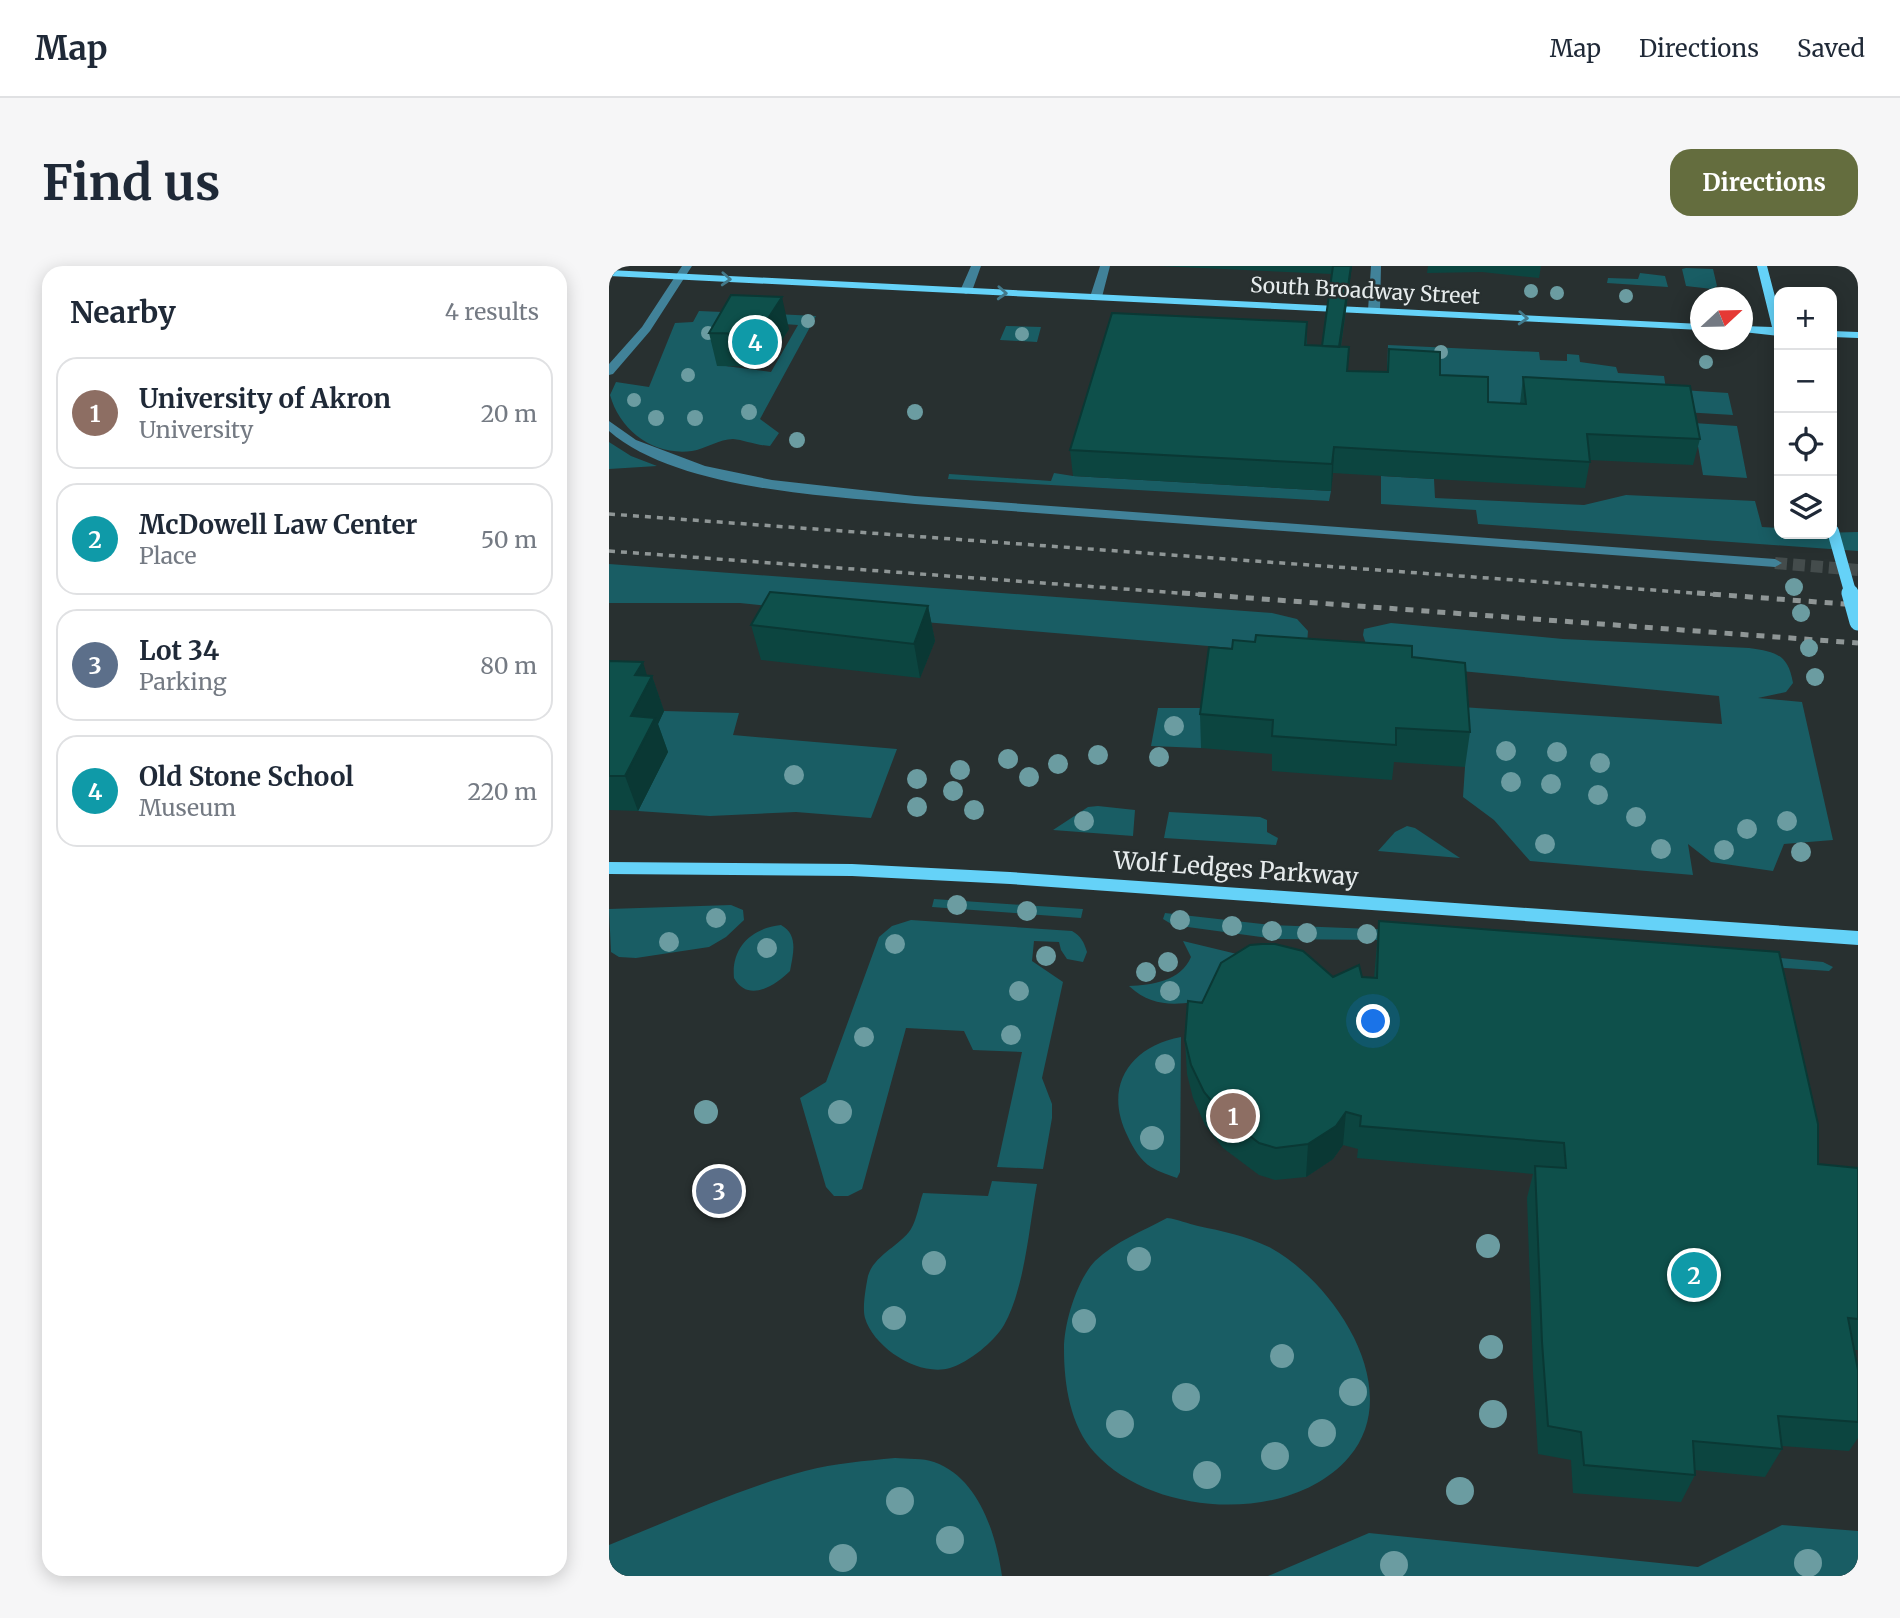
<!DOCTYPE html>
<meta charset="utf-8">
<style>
body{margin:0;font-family:Merriweather,serif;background:#f6f6f7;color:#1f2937}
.controls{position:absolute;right:21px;top:21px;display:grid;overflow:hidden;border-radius:14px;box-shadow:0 4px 18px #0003}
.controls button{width:63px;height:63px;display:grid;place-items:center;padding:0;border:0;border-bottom:2px solid #e0e1e3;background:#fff;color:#1f2937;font:35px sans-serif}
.compass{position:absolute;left:1081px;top:21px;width:63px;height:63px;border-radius:50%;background:#fff;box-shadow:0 4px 18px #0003;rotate:68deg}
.you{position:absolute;left:765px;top:756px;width:24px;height:24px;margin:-18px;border:5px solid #fff;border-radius:50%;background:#1a73e8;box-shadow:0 0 0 10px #1a73e833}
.badge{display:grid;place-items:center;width:46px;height:46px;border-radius:50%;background:#646d3e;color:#fff;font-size:23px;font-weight:700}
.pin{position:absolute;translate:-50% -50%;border:4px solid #fff;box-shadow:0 2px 7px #0006}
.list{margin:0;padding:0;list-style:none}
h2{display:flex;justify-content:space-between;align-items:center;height:91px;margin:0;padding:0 28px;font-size:30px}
h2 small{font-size:23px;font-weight:400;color:#747a83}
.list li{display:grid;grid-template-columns:46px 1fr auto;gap:21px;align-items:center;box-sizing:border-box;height:112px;margin:0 14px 14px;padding:0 14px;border:2px solid #e0e1e3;border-radius:21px}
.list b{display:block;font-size:26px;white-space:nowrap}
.list p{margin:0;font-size:23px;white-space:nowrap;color:#747a83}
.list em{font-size:23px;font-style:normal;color:#747a83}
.icon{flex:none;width:38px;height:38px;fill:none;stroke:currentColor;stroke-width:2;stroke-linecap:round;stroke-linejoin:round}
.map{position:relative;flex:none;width:1249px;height:1310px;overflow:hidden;border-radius:21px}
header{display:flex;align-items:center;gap:42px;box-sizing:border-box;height:98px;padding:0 35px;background:#fff;border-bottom:2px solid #e0e1e3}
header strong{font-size:33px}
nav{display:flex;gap:38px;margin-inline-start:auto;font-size:24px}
.intro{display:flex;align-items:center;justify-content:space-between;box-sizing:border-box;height:168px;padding:0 42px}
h1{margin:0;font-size:49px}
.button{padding:18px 32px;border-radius:21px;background:#646d3e;color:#fff;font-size:24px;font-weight:700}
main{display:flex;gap:42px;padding:0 42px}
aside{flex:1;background:#fff;border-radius:21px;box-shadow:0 4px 18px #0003}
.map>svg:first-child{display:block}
.green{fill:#195d64}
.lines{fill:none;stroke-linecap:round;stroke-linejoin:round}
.minor-tunnel{stroke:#444c4c;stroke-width:12;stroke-dasharray:12 6;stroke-linecap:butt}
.minor{fill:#418299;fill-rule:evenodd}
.major{fill:#65d2f8;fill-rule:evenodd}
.rail-far1{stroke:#8f9696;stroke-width:3.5;stroke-dasharray:6 6;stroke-linecap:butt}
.rail{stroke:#8f9696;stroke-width:5;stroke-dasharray:8 8;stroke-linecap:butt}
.major-bridge-far1{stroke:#65d2f8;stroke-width:12}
.major-bridge{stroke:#65d2f8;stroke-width:17}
.tree{fill:#6b9ca1}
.wall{fill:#0c4540}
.shaded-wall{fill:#0a3834}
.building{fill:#0e504b;stroke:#0a3834;stroke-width:2}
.oneway{stroke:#43798a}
.labels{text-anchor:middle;stroke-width:5;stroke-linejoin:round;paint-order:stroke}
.far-street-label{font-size:21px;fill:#e6ebec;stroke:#283030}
.street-label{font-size:24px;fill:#e6ebec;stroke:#283030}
</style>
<header>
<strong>Map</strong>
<nav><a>Map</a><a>Directions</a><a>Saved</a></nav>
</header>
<div class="intro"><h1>Find us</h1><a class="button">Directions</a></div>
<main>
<aside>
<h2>Nearby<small>4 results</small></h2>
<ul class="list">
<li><span class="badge" style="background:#8d6e63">1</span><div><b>University of Akron</b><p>University</p></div><em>20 m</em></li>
<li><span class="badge" style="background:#0f9aa8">2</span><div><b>McDowell Law Center</b><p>Place</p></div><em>50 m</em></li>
<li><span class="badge" style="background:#5c6f8a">3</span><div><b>Lot 34</b><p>Parking</p></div><em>80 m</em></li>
<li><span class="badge" style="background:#0f9aa8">4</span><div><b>Old Stone School</b><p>Museum</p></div><em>220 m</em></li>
</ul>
</aside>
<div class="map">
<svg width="1249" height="1310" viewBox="0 0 1249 1310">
<rect width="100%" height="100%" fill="#283030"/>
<!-- green -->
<path class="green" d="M 1077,2 L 1104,3 L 1108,20 L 1103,23 L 1077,20 L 1073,3 Z
M 1031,7 L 1056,10 L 1059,21 L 998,17 L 999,12 L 1029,13 Z
M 90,45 L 158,48 L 109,99 L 162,106 L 189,59 L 160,57 L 166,48 L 207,50 L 151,153 L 170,167 L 161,180 C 146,179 135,174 124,173 C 111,173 96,183 83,185 C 45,190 11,165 1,129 L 7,116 L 40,121 L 66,57 L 84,56 Z
M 397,60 L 432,61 L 428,76 L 391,74 Z
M 779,79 L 930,86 L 931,94 L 958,95 L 958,88 L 970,89 L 971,96 L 1007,101 L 1009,107 L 1055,110 L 1057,123 L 1119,127 L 1124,149 L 911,136 L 913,164 L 778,109 Z
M 1085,157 L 1128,160 L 1138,212 L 1094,209 Z
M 0,176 L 22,190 L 48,200 L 0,203 Z
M 445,207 L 464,210 L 722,225 L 720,235 L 339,213 L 340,208 L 442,215 Z
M 772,210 L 825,213 L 826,232 L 975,239 L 1017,229 L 1146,235 L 1153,261 L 1170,262 L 1170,268 L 1249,266 L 1249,285 L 869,258 L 867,244 L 772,238 Z
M 0,298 L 663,347 L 688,353 L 699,365 L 698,378 L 635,383 L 280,353 L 131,337 L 0,337 Z
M 782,357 L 954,373 L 1140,382 C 1167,386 1179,388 1184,417 L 1177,426 L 1149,432 L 1193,436 L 1224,574 L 1175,578 L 1164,605 L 1102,596 L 1079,578 L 1084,609 L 921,595 L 885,554 L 854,531 L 856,501 L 852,441 L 1113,458 L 1110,430 L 800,400 L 758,381 L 754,369 L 755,363 Z
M 549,442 L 597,442 L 592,482 L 542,480 Z
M 55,445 L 130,447 L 124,469 L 288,483 L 262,552 L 187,546 L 101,550 L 29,545 L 58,487 L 35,485 Z
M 489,540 L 526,544 L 524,570 L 444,564 L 479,541 Z
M 560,546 L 651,551 L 658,554 L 658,566 L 669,572 L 667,579 L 555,572 Z
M 798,560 L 806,562 L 851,592 L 769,585 L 786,566 Z
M 325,633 L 474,643 L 472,652 L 323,641 Z
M 122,639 L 134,644 L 135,654 L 117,671 L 100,681 L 27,692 L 10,691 L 2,686 L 0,643 Z
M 556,647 L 662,659 L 864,667 L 1088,684 L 1214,696 L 1224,701 L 1220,705 L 769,674 L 667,673 L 564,659 L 554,653 Z
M 302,654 L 463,665 C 472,670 475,676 478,686 L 474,696 L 458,693 L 452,684 L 450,676 L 425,675 L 423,695 L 454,716 L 433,812 L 443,838 L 443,852 L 434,903 L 388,901 L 413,786 L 364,784 L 355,765 L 297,762 L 253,923 L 239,930 L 225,930 L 217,921 L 191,832 L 217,816 L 270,671 L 283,660 Z
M 172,659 C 190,669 184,688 181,705 C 166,720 139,737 125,712 C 122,681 143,662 172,659 Z
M 574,675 L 632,689 L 606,734 C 572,737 547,745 520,720 C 543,719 572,715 582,691 Z
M 572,771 L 571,906 L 568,912 C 560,909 550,906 542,901 C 532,895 524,882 519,871 C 494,822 519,781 572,771 Z
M 383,915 L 428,918 C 420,961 416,1021 395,1059 C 385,1076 360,1096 341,1102 C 310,1111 265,1082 256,1052 C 253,1042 257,1020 259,1010 C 265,989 291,980 302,963 C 308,953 310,938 314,927 L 379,930 Z
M 558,952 C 569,953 579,958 589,960 C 613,965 637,970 660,981 C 724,1015 798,1123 740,1191 C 682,1259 544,1251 486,1187 C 461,1160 455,1118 455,1083 C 455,1057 468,1014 486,995 C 507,975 534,965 558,952 Z
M 286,1192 C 298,1193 314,1192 325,1196 C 370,1212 387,1268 393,1310 L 0,1310 L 0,1279 C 65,1253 129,1223 196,1205 C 226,1197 256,1195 286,1192 Z
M 1173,1259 L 1249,1265 L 1249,1310 L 659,1310 L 760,1267 L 1089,1301 Z"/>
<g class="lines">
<!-- minor-tunnel -->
<path class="minor-tunnel" d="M 1166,297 L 1249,304"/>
<!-- minor -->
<path class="minor" d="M 73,0 L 83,0 L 41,65 L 4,108 L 0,109 L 0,98 L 33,61 Z
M 362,0 L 372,0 L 363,25 L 357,28 L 351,25 Z
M 491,0 L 501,0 L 493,31 L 487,34 L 481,31 Z
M 762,0 L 772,0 L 771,44 L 765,47 L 759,44 Z
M 0,155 L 27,174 L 96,200 L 163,214 L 306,230 L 1166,293 L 1173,297 L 1166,301 L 306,238 C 219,230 68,224 0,165 Z"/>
<!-- major -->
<path class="major" d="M 1148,0 L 1158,0 L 1170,46 L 1170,70 L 1134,66 L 1134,60 L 1163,61 Z
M 0,4 L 1092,58 L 1092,64 L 0,10 Z
M 1223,65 L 1249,66 L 1249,72 L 1223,71 Z
M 0,596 L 243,598 L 401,606 L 1249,665 L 1249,679 L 401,618 L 243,610 L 0,608 Z"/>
<!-- rail-far1 -->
<path class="rail-far1" d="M 0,248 L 1112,329
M 0,285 L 597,329"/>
<!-- rail -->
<path class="rail" d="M 573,327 L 1249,377
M 1088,327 L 1249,339"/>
<!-- major-bridge-far1 -->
<path class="major-bridge-far1" d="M 1224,265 L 1242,329"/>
<!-- major-bridge -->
<path class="major-bridge" d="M 1241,327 L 1249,356"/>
</g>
<!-- trees -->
<g class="tree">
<circle cx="922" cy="25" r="7"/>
<circle cx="948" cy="27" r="7"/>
<circle cx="1017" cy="30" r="7"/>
<circle cx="199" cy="55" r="7"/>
<circle cx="99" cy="67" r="7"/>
<circle cx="413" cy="68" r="7"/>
<circle cx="832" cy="86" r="7"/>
<circle cx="1097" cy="96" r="7"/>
<circle cx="79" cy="109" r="7"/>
<circle cx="25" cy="134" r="7"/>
<circle cx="140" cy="146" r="8"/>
<circle cx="306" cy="146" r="8"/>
<circle cx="47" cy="152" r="8"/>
<circle cx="86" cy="152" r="8"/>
<circle cx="188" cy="174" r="8"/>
<circle cx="1185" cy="321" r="9"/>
<circle cx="1192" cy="347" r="9"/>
<circle cx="1200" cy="382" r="9"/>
<circle cx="1206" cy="411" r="9"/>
<circle cx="565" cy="460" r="10"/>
<circle cx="897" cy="485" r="10"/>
<circle cx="948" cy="486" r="10"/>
<circle cx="489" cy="489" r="10"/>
<circle cx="550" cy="491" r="10"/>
<circle cx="399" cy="493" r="10"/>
<circle cx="991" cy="497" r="10"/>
<circle cx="449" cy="498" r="10"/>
<circle cx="351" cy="504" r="10"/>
<circle cx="185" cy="509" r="10"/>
<circle cx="420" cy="511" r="10"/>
<circle cx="308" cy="513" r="10"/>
<circle cx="902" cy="516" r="10"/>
<circle cx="942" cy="518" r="10"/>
<circle cx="344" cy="525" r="10"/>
<circle cx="989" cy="529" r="10"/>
<circle cx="308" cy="541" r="10"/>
<circle cx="365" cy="544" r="10"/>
<circle cx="1027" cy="551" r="10"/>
<circle cx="475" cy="555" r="10"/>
<circle cx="1178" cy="555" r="10"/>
<circle cx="1138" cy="563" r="10"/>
<circle cx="936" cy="578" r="10"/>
<circle cx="1052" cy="583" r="10"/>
<circle cx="1115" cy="584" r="10"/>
<circle cx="1192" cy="586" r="10"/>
<circle cx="348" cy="639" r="10"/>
<circle cx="418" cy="645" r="10"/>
<circle cx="107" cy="652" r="10"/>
<circle cx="571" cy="654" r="10"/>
<circle cx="623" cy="660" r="10"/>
<circle cx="663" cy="665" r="10"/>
<circle cx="698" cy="667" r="10"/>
<circle cx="758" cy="668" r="10"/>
<circle cx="60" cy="676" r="10"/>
<circle cx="286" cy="678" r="10"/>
<circle cx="158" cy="682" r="10"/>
<circle cx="437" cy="690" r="10"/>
<circle cx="559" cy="696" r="10"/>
<circle cx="537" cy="706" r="10"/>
<circle cx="410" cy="725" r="10"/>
<circle cx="561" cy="725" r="10"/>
<circle cx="402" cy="769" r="10"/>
<circle cx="255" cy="771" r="10"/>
<circle cx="556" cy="798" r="10"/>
<circle cx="97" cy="846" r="12"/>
<circle cx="231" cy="846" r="12"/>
<circle cx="543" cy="872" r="12"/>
<circle cx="879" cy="980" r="12"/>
<circle cx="530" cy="993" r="12"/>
<circle cx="325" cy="997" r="12"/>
<circle cx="285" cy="1052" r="12"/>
<circle cx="475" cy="1055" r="12"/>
<circle cx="882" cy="1081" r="12"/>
<circle cx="673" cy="1090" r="12"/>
<circle cx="744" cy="1126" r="14"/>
<circle cx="577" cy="1131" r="14"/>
<circle cx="884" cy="1148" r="14"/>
<circle cx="511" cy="1158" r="14"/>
<circle cx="713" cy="1167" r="14"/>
<circle cx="666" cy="1190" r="14"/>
<circle cx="598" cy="1209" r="14"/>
<circle cx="851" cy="1225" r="14"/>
<circle cx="291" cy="1235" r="14"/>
<circle cx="341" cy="1274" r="14"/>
<circle cx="234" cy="1292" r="14"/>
<circle cx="1199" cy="1297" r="14"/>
<circle cx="785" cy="1299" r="14"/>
</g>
<!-- wall -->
<path class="wall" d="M 549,0 L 743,0 L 732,81 L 738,105 L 778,106 L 780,83 L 831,109 L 879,136 L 911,138 L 914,111 L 1091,173 L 1084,199 L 981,194 L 976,222 L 724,207 L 722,225 L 464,210 L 461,184 L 698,56 L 698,79 L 713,80 L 723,8 Z
M 819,0 L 932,0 L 930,12 L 873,6 L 818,7 Z
M 180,63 L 156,101 L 108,100 L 100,67 Z
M 319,340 L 326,375 L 311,412 L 152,394 L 142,359 Z
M 803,391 L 861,466 L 856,501 L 785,496 L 783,514 L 663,505 L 663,488 L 592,482 L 591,448 Z
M 0,395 L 38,410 L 43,410 L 55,445 L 49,458 L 59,486 L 29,545 L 0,544 Z
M 770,655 L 1209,898 L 1249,902 L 1249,1084 L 1245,1084 L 1249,1104 L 1249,1172 L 1240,1185 L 1173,1180 L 1173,1183 L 1156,1211 L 1086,1204 L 1086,1209 L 1072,1236 L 964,1227 L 962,1194 L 929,1188 L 924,1106 L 918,932 L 924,908 L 748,892 L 749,883 L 734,879 L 724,893 L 697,911 L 666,914 L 650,909 L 614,882 L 596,859 L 584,832 L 578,808 L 576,774 L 593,737 L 724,711 L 765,712 Z"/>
<!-- shaded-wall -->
<path class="shaded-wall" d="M 742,0 L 743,0 L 728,106 L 729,92 Z
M 173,31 L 180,63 L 156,101 L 149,68 Z
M 725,181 L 724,207 L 722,225 L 723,198 Z
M 319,340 L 326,375 L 311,412 L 305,378 Z
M 34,396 L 40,416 L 43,410 L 55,445 L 49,458 L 59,486 L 29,545 L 16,510 L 26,409 Z
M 737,846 L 734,879 L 724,893 L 697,911 L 699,878 Z"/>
<!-- building -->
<path class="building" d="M 724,0 L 742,0 L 730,81 L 713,80 Z
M 122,29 L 173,31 L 149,68 L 100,67 Z
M 503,47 L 698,56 L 696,79 L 740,81 L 738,105 L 779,106 L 780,83 L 831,86 L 831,109 L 879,111 L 879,136 L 917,138 L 914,111 L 1081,120 L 1091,173 L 978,168 L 981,196 L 725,181 L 723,198 L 461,184 Z
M 161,326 L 319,340 L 305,378 L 142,359 Z
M 647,369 L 803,380 L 803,391 L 856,397 L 861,466 L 787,462 L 787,479 L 663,470 L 664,454 L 591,448 L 600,381 L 623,383 L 624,374 L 646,376 Z
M 0,395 L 34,396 L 26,409 L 43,410 L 22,450 L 46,452 L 16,510 L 0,510 Z
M 770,655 L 1170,686 L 1209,858 L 1209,898 L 1249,902 L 1249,1053 L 1239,1052 L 1249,1104 L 1249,1156 L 1169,1150 L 1173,1183 L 1084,1175 L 1086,1209 L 975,1199 L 972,1166 L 939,1160 L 933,1076 L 926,900 L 957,902 L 955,877 L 751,860 L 752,850 L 737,846 L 727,860 L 699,878 L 667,882 L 650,877 L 614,849 L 595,826 L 582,799 L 576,774 L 579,735 L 593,737 L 612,697 L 641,679 L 653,678 L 666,678 L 694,685 L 724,711 L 750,699 L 753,711 L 768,712 Z"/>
<!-- one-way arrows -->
<defs><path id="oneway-chevron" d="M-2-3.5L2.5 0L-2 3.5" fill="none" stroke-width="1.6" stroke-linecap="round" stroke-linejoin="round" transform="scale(1.75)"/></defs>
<g class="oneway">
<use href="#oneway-chevron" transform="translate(117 13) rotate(3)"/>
<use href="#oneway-chevron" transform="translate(393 27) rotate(3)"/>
<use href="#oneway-chevron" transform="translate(914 52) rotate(3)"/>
</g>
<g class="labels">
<!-- far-street labels -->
<g class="far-street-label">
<text transform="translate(756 25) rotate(3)" y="7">South Broadway Street</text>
</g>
<!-- street labels -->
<g class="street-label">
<text transform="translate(627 603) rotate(4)" y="8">Wolf Ledges Parkway</text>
</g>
</g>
</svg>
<div class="controls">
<button>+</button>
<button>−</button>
<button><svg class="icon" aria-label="locate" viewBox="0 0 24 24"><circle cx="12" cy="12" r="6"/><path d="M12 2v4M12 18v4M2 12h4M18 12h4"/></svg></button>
<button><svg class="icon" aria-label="layers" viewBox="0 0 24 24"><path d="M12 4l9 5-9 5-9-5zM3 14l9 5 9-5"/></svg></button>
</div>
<svg class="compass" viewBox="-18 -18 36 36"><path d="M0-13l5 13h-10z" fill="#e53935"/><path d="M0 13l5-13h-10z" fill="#747a83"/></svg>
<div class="you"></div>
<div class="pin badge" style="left:624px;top:850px;background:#8d6e63">1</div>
<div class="pin badge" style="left:1085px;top:1009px;background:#0f9aa8">2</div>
<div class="pin badge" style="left:110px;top:925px;background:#5c6f8a">3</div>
<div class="pin badge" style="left:146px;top:76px;background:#0f9aa8">4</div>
</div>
</main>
